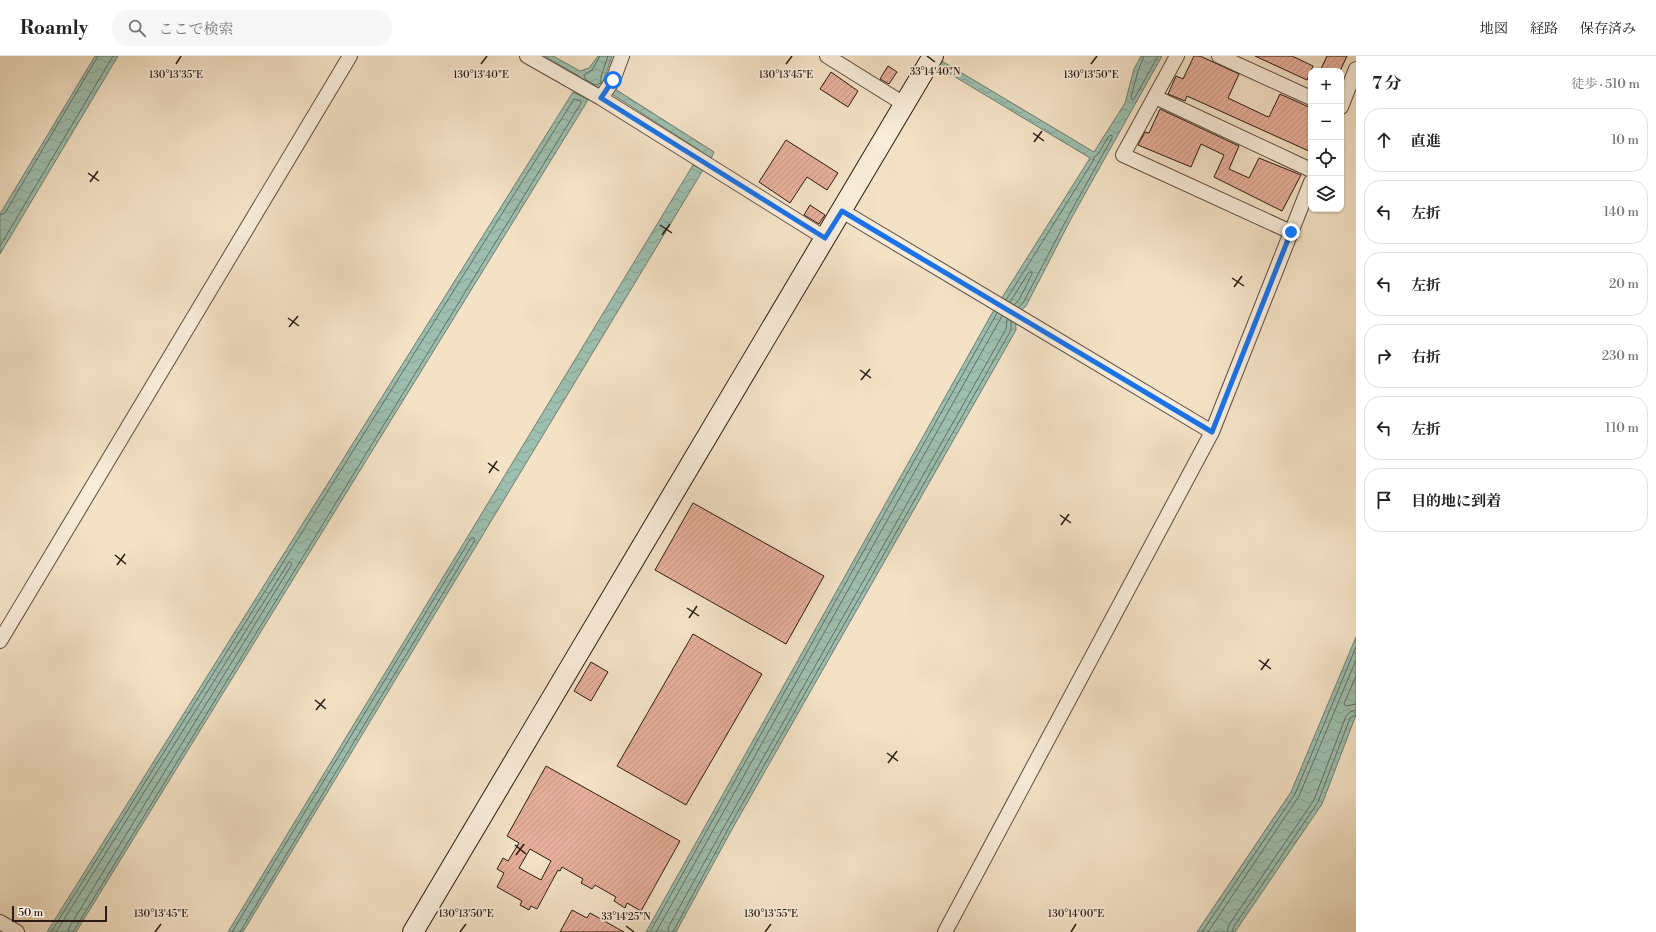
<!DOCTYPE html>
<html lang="ja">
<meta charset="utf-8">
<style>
body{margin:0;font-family:"Libre Bodoni","Noto Serif JP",serif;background:#f6f6f6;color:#222}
.controls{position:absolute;right:12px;top:12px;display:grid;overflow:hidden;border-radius:8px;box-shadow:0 1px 3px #0004}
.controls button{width:36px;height:36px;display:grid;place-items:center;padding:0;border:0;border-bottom:1px solid #e0e0e0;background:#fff;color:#222;font:20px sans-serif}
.scale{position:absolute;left:12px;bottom:10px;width:95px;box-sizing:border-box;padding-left:4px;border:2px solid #2b1b14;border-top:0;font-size:11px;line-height:14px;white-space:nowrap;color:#2b1b14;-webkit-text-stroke:3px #f8ecda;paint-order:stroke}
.stop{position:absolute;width:12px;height:12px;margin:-9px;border:3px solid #1a73e8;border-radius:50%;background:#fff}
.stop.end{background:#1a73e8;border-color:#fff;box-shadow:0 1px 4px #0008}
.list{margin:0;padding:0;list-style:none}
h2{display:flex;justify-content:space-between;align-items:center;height:52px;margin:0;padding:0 16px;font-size:17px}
h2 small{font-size:13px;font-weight:400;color:#767676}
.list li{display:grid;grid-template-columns:26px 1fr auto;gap:12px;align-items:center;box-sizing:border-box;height:64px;margin:0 8px 8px;padding:0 8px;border:1px solid #e0e0e0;border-radius:16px}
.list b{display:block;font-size:15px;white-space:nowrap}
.list em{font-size:13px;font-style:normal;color:#767676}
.icon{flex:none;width:22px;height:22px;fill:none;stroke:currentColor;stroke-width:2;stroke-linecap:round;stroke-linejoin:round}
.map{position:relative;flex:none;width:1356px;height:876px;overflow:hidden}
header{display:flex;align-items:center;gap:24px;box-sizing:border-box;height:56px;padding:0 20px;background:#fff;border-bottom:1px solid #e0e0e0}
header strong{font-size:19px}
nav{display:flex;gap:22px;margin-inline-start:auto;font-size:14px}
.search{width:280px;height:36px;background:#f6f6f6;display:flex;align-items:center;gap:10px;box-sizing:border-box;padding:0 14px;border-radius:16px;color:#767676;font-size:15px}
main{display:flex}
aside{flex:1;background:#fff}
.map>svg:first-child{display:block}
.water{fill:url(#water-waves);stroke:#6f7d71}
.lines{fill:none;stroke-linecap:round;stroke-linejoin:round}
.shore{stroke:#646d62;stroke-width:1}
.building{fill:url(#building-hatch);stroke:#2b1b14;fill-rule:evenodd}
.street-casing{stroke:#5d4d40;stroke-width:16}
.secondary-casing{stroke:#2b1b14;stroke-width:22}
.street{stroke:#f8ecda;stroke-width:14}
.secondary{stroke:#f8ecda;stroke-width:20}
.route{stroke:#1a73e8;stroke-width:5}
.ticks{fill:none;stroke:#2b1b14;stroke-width:1.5}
.ticks-label{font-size:10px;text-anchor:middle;fill:#2b1b14;stroke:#f8ecda;stroke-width:3.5;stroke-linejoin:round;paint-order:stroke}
</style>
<header>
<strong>Roamly</strong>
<div class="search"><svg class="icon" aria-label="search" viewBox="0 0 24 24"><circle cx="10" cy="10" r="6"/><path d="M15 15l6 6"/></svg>ここで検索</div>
<nav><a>地図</a><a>経路</a><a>保存済み</a></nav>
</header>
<main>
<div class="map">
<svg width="1356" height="876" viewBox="0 0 1356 876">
<defs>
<pattern id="water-waves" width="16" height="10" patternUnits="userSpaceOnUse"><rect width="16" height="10" fill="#9dbfaf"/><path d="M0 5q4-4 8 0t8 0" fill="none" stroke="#87a496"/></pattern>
<pattern id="building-hatch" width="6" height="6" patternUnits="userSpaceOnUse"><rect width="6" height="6" fill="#e7af9b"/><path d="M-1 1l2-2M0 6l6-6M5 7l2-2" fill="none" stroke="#c69685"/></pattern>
</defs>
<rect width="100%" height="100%" fill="#f4e2c6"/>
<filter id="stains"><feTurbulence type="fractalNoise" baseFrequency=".005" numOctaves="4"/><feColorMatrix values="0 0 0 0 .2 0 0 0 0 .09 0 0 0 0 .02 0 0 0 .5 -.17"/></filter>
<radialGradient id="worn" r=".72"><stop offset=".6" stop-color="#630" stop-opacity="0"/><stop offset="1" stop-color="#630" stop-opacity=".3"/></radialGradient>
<!-- water -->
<path class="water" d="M 95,0 L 118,0 L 0,198 L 0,158 Z
M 544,0 L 553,0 L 580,15 L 589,12 L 598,0 L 612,0 L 604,23 L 605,27 L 601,32 L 594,33 L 581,25 L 579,20 Z
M 1141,0 L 1162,0 L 1072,161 L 1026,250 C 1018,257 1015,264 1016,274 L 731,775 L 676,876 L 646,876 L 991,259 L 1090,102 L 937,10 L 940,4 L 1094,96 L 1125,47 L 1134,13 Z
M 615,33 L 714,96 L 710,105 L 699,99 L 699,94 L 612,38 Z
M 573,36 L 588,44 L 76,876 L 47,876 Z
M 693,109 L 703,114 L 243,876 L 228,876 Z
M 1356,581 L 1356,659 L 1322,748 L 1235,876 L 1197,876 L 1291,736 Z"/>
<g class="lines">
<!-- shore -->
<path class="shore" d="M 600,0 L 592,14 L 584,19 L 585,23 L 595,29 L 601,27 L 601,21 L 608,0
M 1144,0 L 1138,15 L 1131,41 L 1132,44 L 1134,43 L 1158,0
M 0,159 L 5,157 L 98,0
M 0,190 L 113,0
M 1006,244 L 1093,105 L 1094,101 L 1098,98 L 1109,80 L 1112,79 L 1112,82 L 1069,159 L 1023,247 L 1019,251
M 1010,246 L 1029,216 L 1032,216 L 1032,218 L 1019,244 L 1014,249
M 1356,620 L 1344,648 L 1346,650 L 1356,648
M 51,876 L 574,43 L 581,45 L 581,47 L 73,876
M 56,876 L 289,506 L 291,506 L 292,508 L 70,870 L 68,876
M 232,876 L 471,482 L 474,482 L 475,484 L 240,876
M 650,876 L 997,257
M 656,876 L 1002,260
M 668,876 L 669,870 L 724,771 L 1006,273 L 1007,263
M 673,876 L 728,773 L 1011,274 L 1011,265
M 1202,876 L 1295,738 L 1356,591
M 1208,876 L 1299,740 L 1356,604
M 1227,876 L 1229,869 L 1314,744 L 1346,660 L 1350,656 L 1356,654
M 1232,876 L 1233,872 L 1318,746 L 1350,662 L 1356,659"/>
</g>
<!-- building -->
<path class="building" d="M 1194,0 L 1200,0 L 1239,18 L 1228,42 L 1266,60 L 1269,61 L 1280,38 L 1311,52 L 1311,96 L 1187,40 L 1185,45 L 1168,38 L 1176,20 L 1183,23 Z
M 1255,0 L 1292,0 L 1313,10 L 1307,24 Z
M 1327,0 L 1347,0 L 1340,15 L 1320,15 Z
M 888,10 L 897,16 L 889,28 L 880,23 Z
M 831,16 L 858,35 L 848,51 L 820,33 Z
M 1160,53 L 1239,90 L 1229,113 L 1249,122 L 1259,102 L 1301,119 L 1282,155 L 1214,121 L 1224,99 L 1201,88 L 1191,111 L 1138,89 L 1145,76 L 1149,77 Z
M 786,84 L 838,117 L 827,134 L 807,121 L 790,147 L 759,126 Z
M 810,149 L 825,159 L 819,168 L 804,159 Z
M 693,447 L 824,520 L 786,588 L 655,514 Z
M 693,578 L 762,618 L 686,749 L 617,710 Z
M 591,606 L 608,616 L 591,645 L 574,635 Z
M 546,710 L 680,785 L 641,855 L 627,847 L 625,852 L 614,845 L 616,841 L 595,829 L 592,833 L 581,827 L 583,823 L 562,811 L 560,815 L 558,814 L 537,853 L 531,850 L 529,854 L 520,849 L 522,845 L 497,831 L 504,817 L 497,813 L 503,802 L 508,805 L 519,787 L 507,780 ZM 530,793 L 551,805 L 541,824 L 519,812 Z
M 572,854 L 587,862 L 590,857 L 624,876 L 560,876 Z"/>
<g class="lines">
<defs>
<path id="street" d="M 527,0 L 601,42 L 825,182
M 827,0 L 904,48
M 1177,0 L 1123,99 L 1291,176
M 1219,0 L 1311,42
M 1155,41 L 1311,114
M 601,42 L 613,24 L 622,0
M 1341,51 L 1356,13
M 842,155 L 1212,376
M 0,585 L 350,0
M 0,866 L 17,876
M 945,876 L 1212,376 L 1311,126"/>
<path id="secondary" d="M 413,876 L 933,0"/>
</defs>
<!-- street casing -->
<use href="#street" class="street-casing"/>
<!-- secondary casing -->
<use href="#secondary" class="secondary-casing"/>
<!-- street -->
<use href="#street" class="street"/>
<!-- secondary -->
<use href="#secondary" class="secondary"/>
</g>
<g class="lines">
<!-- route -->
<path class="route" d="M 613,24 L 601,42 L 825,182 L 842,155 L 1212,376 L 1291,176"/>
</g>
<!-- ticks -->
<path class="ticks" d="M 927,0 L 935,6M 176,8 L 181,0M 481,8 L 487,0M 786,8 L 792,0M 1091,8 L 1097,0M 1033,77 L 1044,85M 1034,86 L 1042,75M 88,117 L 99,125M 90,126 L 98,115M 660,169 L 672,177M 662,179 L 670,168M 1232,222 L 1244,230M 1234,231 L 1242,220M 288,262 L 299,270M 289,271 L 298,260M 860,314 L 871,322M 861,324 L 870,313M 488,407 L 499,415M 489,417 L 497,405M 1060,459 L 1071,467M 1061,469 L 1069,458M 115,499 L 126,508M 117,509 L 125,498M 687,552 L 699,560M 689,562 L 697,550M 1259,604 L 1271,613M 1261,614 L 1269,603M 315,644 L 326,653M 316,654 L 325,643M 887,697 L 898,705M 888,707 L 897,695M 515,789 L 526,798M 516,799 L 524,788M 626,870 L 634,876M 155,876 L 161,868M 460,876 L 466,868M 765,876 L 771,868M 1071,876 L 1076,868"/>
<g class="ticks-label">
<text x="935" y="19">33°14'40"N</text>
<text x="176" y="22">130°13'35"E</text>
<text x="481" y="22">130°13'40"E</text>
<text x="786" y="22">130°13'45"E</text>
<text x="1091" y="22">130°13'50"E</text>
<text x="161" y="861">130°13'45"E</text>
<text x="466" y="861">130°13'50"E</text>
<text x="771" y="861">130°13'55"E</text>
<text x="1076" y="861">130°14'00"E</text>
<text x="626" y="864">33°14'25"N</text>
</g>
<rect width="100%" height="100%" filter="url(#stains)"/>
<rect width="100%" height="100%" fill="url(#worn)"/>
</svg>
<div class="controls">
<button>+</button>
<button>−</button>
<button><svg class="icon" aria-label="locate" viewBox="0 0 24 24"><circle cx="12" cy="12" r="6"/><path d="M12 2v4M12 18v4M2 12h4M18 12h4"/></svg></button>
<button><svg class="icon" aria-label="layers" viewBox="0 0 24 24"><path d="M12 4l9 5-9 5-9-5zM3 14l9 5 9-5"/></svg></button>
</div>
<div class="scale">50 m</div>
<div class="stop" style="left:613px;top:24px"></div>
<div class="stop end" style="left:1291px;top:176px"></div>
</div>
<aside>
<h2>7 分<small>徒歩 · 510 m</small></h2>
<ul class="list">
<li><svg class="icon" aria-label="ahead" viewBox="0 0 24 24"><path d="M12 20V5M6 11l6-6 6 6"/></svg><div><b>直進</b></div><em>10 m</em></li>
<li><svg class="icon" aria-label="left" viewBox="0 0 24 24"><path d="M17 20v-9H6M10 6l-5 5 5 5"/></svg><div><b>左折</b></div><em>140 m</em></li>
<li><svg class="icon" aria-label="left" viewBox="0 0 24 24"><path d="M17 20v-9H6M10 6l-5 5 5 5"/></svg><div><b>左折</b></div><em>20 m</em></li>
<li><svg class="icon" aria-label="right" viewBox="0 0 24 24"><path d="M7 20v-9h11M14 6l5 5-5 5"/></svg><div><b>右折</b></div><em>230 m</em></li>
<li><svg class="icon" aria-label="left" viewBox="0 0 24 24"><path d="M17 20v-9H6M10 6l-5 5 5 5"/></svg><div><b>左折</b></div><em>110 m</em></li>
<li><svg class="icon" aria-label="arrive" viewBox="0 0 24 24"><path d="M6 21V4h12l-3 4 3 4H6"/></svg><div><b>目的地に到着</b></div></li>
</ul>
</aside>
</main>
